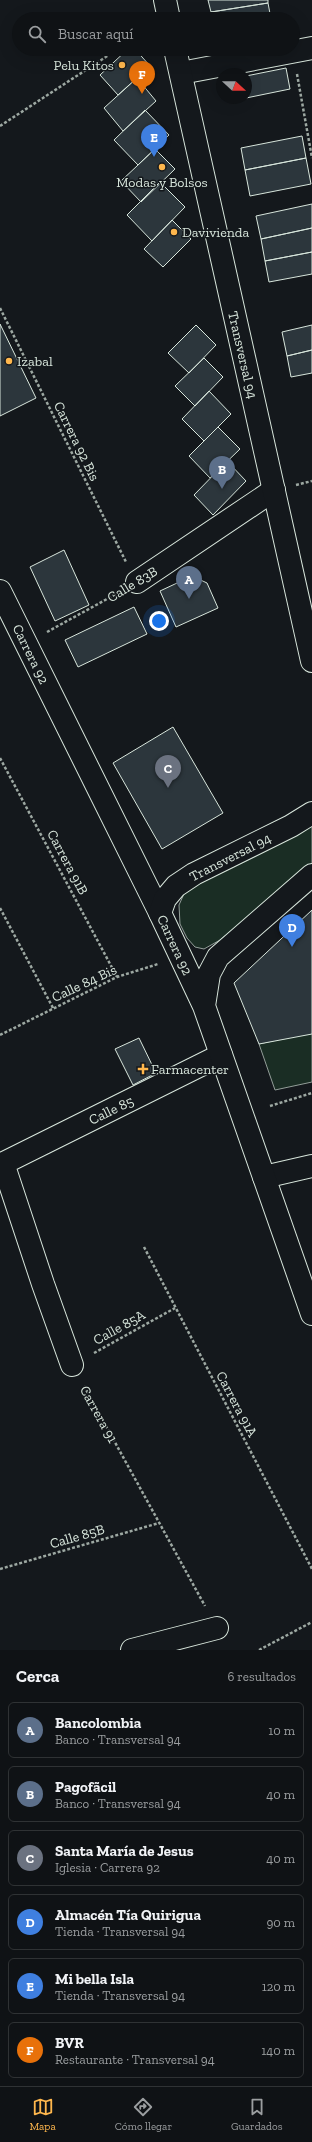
<!DOCTYPE html>
<html lang="es">
<meta charset="utf-8">
<style>
body{margin:0;font-family:"Zilla Slab",serif;background:#181b1e;color:#f1f3f6}
.compass{position:absolute;left:216px;top:68px;width:36px;height:36px;border-radius:50%;background:#0f1215;box-shadow:0 4px 16px #0002;rotate:111deg}
.you{position:absolute;left:159px;top:621px;width:14px;height:14px;margin:-10px;border:3px solid #fff;border-radius:50%;background:#1a73e8;box-shadow:0 0 0 6px #1a73e833}
.badge{display:grid;place-items:center;width:26px;height:26px;border-radius:50%;background:#ffb74d;color:#fff;font-size:13px;font-weight:700}
.pin{position:absolute;translate:-50% -33px;filter:drop-shadow(0 1px 2px #0008)}
.pin::after{content:'';position:absolute;top:21px;width:14px;height:12px;background:inherit;clip-path:polygon(0 0,100% 0,50% 100%)}
.list{margin:0;padding:0;list-style:none}
h2{display:flex;justify-content:space-between;align-items:center;height:52px;margin:0;padding:0 16px;font-size:17px}
h2 small{font-size:13px;font-weight:400;color:#9b9ea0}
.list li{display:grid;grid-template-columns:26px 1fr auto;gap:12px;align-items:center;box-sizing:border-box;height:56px;margin:0 8px 8px;padding:0 8px;border:1px solid #2f3234;border-radius:6px}
.list b{display:block;font-size:15px;white-space:nowrap}
.list p{margin:0;font-size:13px;white-space:nowrap;color:#9b9ea0}
.list em{font-size:13px;font-style:normal;color:#9b9ea0}
.icon{flex:none;width:22px;height:22px;fill:none;stroke:currentColor;stroke-width:2;stroke-linecap:round;stroke-linejoin:round}
.map{position:relative;flex:none;width:312px;height:1650px;overflow:hidden}
.search{position:absolute;background:#0f1215;box-shadow:0 4px 16px #0002;left:12px;right:12px;top:12px;height:44px;display:flex;align-items:center;gap:10px;box-sizing:border-box;padding:0 14px;border-radius:22px;color:#9b9ea0;font-size:15px}
.sheet{height:436px;background:#0f1215}
nav{display:flex;justify-content:space-around;align-items:center;box-sizing:border-box;height:56px;border-top:1px solid #2f3234;background:#0f1215;font-size:11px;color:#9b9ea0}
nav a{display:grid;justify-items:center;gap:2px}
nav .on{color:#ffb74d}
.map>svg:first-child{display:block}
.green{fill:#1a2d24;stroke:#939e99}
.building{fill:#2c363c;stroke:#d8e6dc}
.lines{fill:none;stroke-linecap:round;stroke-linejoin:round}
.minor-casing{stroke:#d8e6dc;stroke-width:24}
.major-casing{stroke:#d8e6dc;stroke-width:24}
.path{stroke:#9da8a2;stroke-width:2.5;stroke-dasharray:3 2;stroke-linecap:butt}
.minor{stroke:#14181c;stroke-width:22}
.major{stroke:#14181c;stroke-width:22}
.poi-dot{fill:#ffb74d;stroke:#14181c;stroke-width:1.5}
.labels{text-anchor:middle;stroke-width:3;stroke-linejoin:round;paint-order:stroke}
.poi-label{font-size:14px;fill:#d8e6dc;stroke:#14181c;text-anchor:start}
.street-label{font-size:14px;fill:#d8e6dc;stroke:#14181c}
</style>
<div class="map">
<svg width="312" height="1650" viewBox="0 0 312 1650">
<rect width="100%" height="100%" fill="#14181c"/>
<!-- green -->
<path class="green" d="M 312,823 L 312,865 L 220,940 L 204,949 L 195,947 L 187,938 L 180,924 L 179,905 L 187,887 Z
M 312,1032 L 312,1082 L 275,1090 L 259,1044 Z"/>
<!-- building -->
<path class="building" d="M 208,0 L 268,0 L 268,3 L 211,12 Z
M 268,3 L 271,19 L 212,19 L 211,12 Z
M 128,49 L 135,49 L 150,66 L 118,95 L 100,75 Z
M 216,49 L 271,49 L 218,58 Z
M 286,68 L 290,89 L 246,98 L 246,76 Z
M 137,78 L 156,101 L 123,131 L 104,108 Z
M 229,98 L 244,98 L 229,101 Z
M 145,110 L 169,135 L 138,165 L 114,140 Z
M 302,136 L 306,158 L 245,170 L 241,148 Z
M 155,149 L 175,169 L 141,202 L 121,181 Z
M 306,158 L 311,184 L 250,196 L 245,170 Z
M 160,182 L 185,207 L 152,241 L 127,215 Z
M 312,204 L 312,228 L 261,239 L 256,216 Z
M 172,220 L 191,239 L 163,267 L 144,249 Z
M 312,228 L 312,252 L 265,261 L 261,239 Z
M 312,252 L 312,274 L 269,282 L 265,261 Z
M 0,324 L 36,398 L 0,416 Z
M 196,325 L 216,345 L 189,373 L 168,353 Z
M 312,325 L 312,350 L 287,356 L 282,332 Z
M 312,350 L 312,373 L 291,377 L 287,356 Z
M 204,358 L 223,377 L 195,406 L 175,386 Z
M 209,391 L 231,414 L 204,441 L 182,419 Z
M 218,427 L 240,449 L 210,478 L 189,456 Z
M 227,461 L 246,481 L 213,515 L 194,495 Z
M 64,550 L 89,605 L 55,621 L 30,567 Z
M 192,576 L 207,583 L 218,608 L 176,627 L 160,591 Z
M 134,607 L 147,634 L 78,667 L 65,640 Z
M 173,727 L 223,813 L 162,849 L 113,763 Z
M 312,910 L 312,1034 L 259,1044 L 234,983 Z
M 139,1038 L 156,1073 L 133,1085 L 115,1049 Z"/>
<g class="lines">
<defs>
<path id="minor" d="M 181,73 L 312,48
M 137,582 L 274,490
M 0,591 L 160,913
M 3,1163 L 43,1284 L 72,1365
M 0,1165 L 221,1055
M 264,1177 L 312,1166
M 132,1650 L 217,1628"/>
<path id="major" d="M 165,0 L 169,19
M 175,49 L 312,661
M 312,813 L 291,826 L 194,874 L 176,886 L 165,899 L 160,913 L 204,1006 L 312,1314
M 204,1006 L 209,974 L 218,957 L 312,875"/>
</defs>
<!-- minor casing -->
<use href="#minor" class="minor-casing"/>
<!-- major casing -->
<use href="#major" class="major-casing"/>
<!-- path -->
<path class="path" d="M 297,74 L 312,158
M 0,126 L 118,49
M 0,308 L 126,562
M 296,485 L 312,481
M 47,632 L 118,593
M 0,758 L 117,977
M 0,908 L 53,1008
M 0,1035 L 117,977 L 158,964
M 270,1106 L 312,1093
M 144,1247 L 312,1569
M 94,1353 L 175,1308
M 84,1386 L 205,1606
M 0,1569 L 159,1523
M 259,1650 L 312,1622"/>
<!-- minor -->
<use href="#minor" class="minor"/>
<!-- major -->
<use href="#major" class="major"/>
</g>
<!-- markers -->
<g class="poi-dot">
<circle cx="122" cy="65" r="4"/>
<circle cx="162" cy="167" r="4"/>
<circle cx="174" cy="232" r="4"/>
<circle cx="9" cy="361" r="4"/>
<path d="M141 1063h4v4h4v4h-4v4h-4v-4h-4v-4h4z"/>
</g>
<g class="labels">
<!-- poi labels -->
<g class="poi-label">
<text x="114" y="70" text-anchor="end">Pelu Kitos</text>
<text x="162" y="187" text-anchor="middle">Modas y Bolsos</text>
<text x="182" y="237">Davivienda</text>
<text x="17" y="366">Izabal</text>
<text x="151" y="1074">Farmacenter</text>
</g>
<!-- street labels -->
<g class="street-label">
<text transform="translate(243 355) rotate(77)" y="5">Transversal 94</text>
<text transform="translate(77 441) rotate(64)" y="5">Carrera 92 Bis</text>
<text transform="translate(132 584) rotate(-31)" y="5">Calle 83B</text>
<text transform="translate(31 654) rotate(64)" y="5">Carrera 92</text>
<text transform="translate(230 857) rotate(-27)" y="5">Transversal 94</text>
<text transform="translate(68 862) rotate(62)" y="5">Carrera 91B</text>
<text transform="translate(175 945) rotate(65)" y="5">Carrera 92</text>
<text transform="translate(84 983) rotate(-25)" y="5">Calle 84 Bis</text>
<text transform="translate(111 1110) rotate(-26)" y="5">Calle 85</text>
<text transform="translate(119 1327) rotate(-29)" y="5">Calle 85A</text>
<text transform="translate(237 1404) rotate(62)" y="5">Carrera 91A</text>
<text transform="translate(99 1414) rotate(61)" y="5">Carrera 91</text>
<text transform="translate(77 1536) rotate(-16)" y="5">Calle 85B</text>
</g>
</g>
</svg>
<svg class="compass" viewBox="-18 -18 36 36"><path d="M0-13l5 13h-10z" fill="#e53935"/><path d="M0 13l5-13h-10z" fill="#9b9ea0"/></svg>
<div class="you"></div>
<div class="pin badge" style="left:189px;top:599px;background:#5c6f8a">A</div>
<div class="pin badge" style="left:222px;top:489px;background:#5c6f8a">B</div>
<div class="pin badge" style="left:168px;top:788px;background:#6b7280">C</div>
<div class="pin badge" style="left:292px;top:947px;background:#3f7fe0">D</div>
<div class="pin badge" style="left:154px;top:157px;background:#3f7fe0">E</div>
<div class="pin badge" style="left:142px;top:94px;background:#e8710a">F</div>
<div class="search"><svg class="icon" aria-label="search" viewBox="0 0 24 24"><circle cx="10" cy="10" r="6"/><path d="M15 15l6 6"/></svg>Buscar aquí</div>
</div>
<section class="sheet">
<h2>Cerca<small>6 resultados</small></h2>
<ul class="list">
<li><span class="badge" style="background:#5c6f8a">A</span><div><b>Bancolombia</b><p>Banco · Transversal 94</p></div><em>10 m</em></li>
<li><span class="badge" style="background:#5c6f8a">B</span><div><b>Pagofãcil</b><p>Banco · Transversal 94</p></div><em>40 m</em></li>
<li><span class="badge" style="background:#6b7280">C</span><div><b>Santa María de Jesus</b><p>Iglesia · Carrera 92</p></div><em>40 m</em></li>
<li><span class="badge" style="background:#3f7fe0">D</span><div><b>Almacén Tía Quirigua</b><p>Tienda · Transversal 94</p></div><em>90 m</em></li>
<li><span class="badge" style="background:#3f7fe0">E</span><div><b>Mi bella Isla</b><p>Tienda · Transversal 94</p></div><em>120 m</em></li>
<li><span class="badge" style="background:#e8710a">F</span><div><b>BVR</b><p>Restaurante · Transversal 94</p></div><em>140 m</em></li>
</ul>
</section>
<nav>
<a class="on"><svg class="icon" aria-label="map" viewBox="0 0 24 24"><path d="M3 6l6-2 6 2 6-2v14l-6 2-6-2-6 2zM9 4v14M15 6v14"/></svg>Mapa</a>
<a><svg class="icon" aria-label="directions" viewBox="0 0 24 24"><path d="M12 3l9 9-9 9-9-9zM9 14v-3h6M13 9l2 2-2 2"/></svg>Cómo llegar</a>
<a><svg class="icon" aria-label="saved" viewBox="0 0 24 24"><path d="M7 4h10v16l-5-4-5 4z"/></svg>Guardados</a>
</nav>
